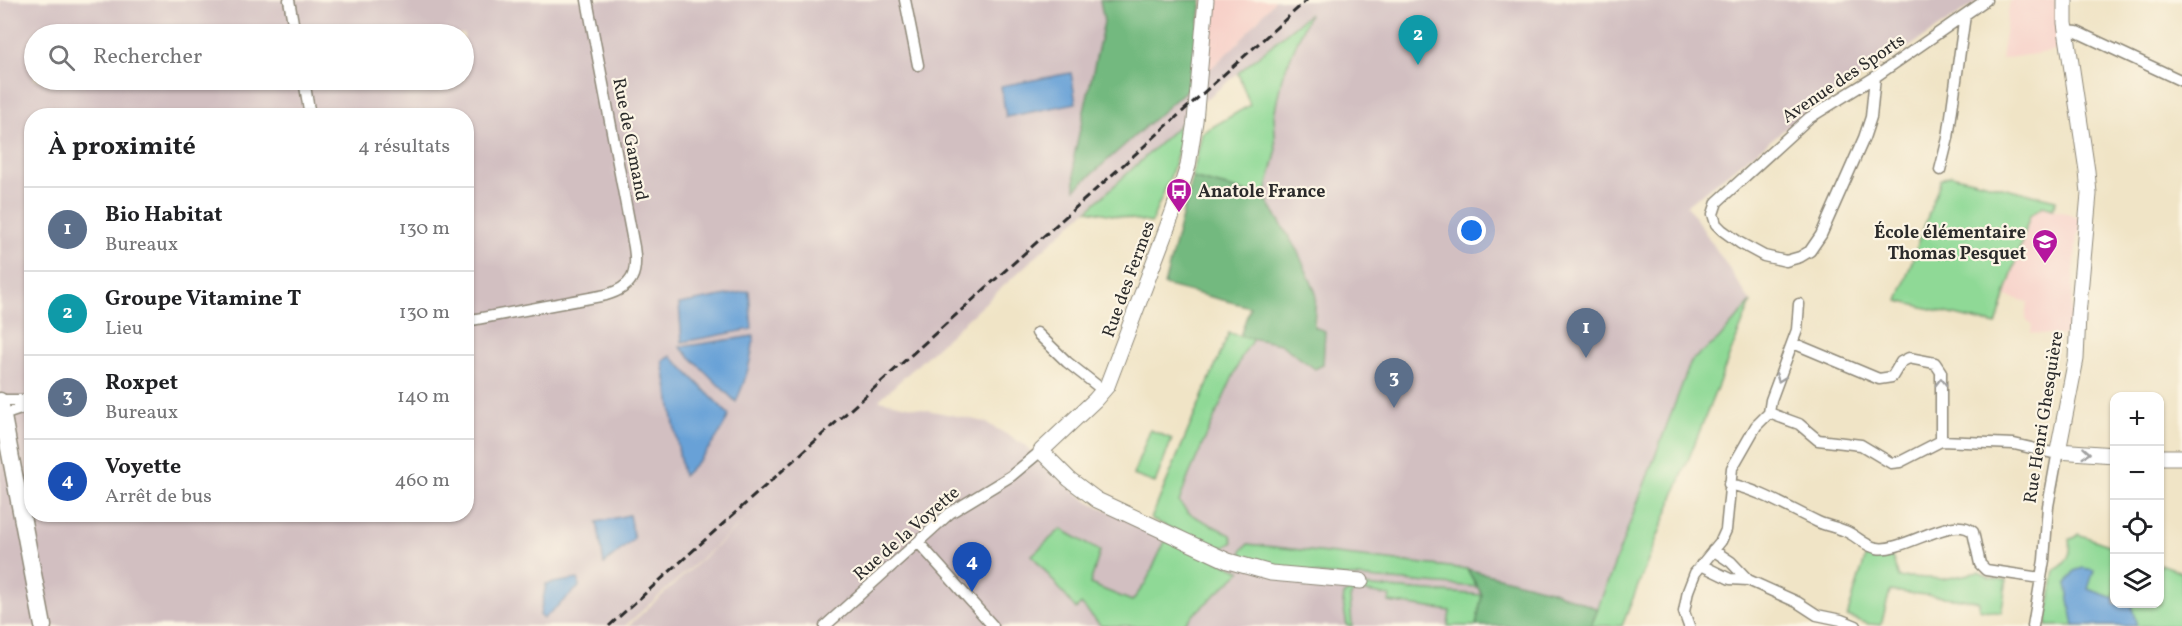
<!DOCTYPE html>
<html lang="fr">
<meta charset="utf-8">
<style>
body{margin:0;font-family:Vollkorn,serif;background:#f6f6f6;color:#202124}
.controls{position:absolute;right:18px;bottom:18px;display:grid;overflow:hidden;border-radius:12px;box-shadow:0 2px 4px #0004}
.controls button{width:54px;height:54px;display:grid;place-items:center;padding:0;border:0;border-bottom:2px solid #e0e0e0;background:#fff;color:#202124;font:30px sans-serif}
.you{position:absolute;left:1472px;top:231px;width:21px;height:21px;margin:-15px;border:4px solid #fff;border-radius:50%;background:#1a73e8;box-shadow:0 0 0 9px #1a73e833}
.badge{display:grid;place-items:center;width:39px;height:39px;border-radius:50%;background:#b5179e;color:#fff;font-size:20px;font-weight:700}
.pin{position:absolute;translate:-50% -50px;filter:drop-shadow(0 2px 3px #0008)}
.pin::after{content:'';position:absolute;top:32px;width:21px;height:18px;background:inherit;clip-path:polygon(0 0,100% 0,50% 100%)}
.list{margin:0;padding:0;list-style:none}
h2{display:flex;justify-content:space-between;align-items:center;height:78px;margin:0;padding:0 24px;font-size:26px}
h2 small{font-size:20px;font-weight:400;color:#757577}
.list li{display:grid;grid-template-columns:39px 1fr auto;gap:18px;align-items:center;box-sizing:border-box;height:84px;padding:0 24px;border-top:2px solid #e0e0e0}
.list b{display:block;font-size:22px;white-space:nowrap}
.list p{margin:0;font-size:20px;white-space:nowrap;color:#757577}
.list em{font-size:20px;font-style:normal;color:#757577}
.icon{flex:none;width:33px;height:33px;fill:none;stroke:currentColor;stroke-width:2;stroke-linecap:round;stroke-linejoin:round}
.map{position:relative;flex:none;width:2182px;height:626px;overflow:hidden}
.search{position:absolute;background:#fff;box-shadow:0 2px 4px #0004;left:24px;top:24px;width:450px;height:66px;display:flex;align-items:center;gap:15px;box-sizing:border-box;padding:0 21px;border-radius:33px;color:#757577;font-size:22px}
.panel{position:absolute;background:#fff;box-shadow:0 2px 4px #0004;left:24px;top:108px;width:450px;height:414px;border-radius:24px}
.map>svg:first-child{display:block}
.built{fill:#f7d1c9}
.industrial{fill:#d2bfc1;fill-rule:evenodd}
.green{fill:#8fd996;stroke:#5d8260;stroke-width:1.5}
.forest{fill:#73b97f;stroke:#4f7255;stroke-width:1.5}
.water{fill:#68a1d7;stroke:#4a6681;stroke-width:1.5}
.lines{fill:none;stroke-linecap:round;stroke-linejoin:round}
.street-casing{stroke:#8e8878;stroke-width:13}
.secondary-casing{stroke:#8e8878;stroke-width:17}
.primary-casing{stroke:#8e8878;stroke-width:19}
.street{stroke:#fff;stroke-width:10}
.secondary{stroke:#fff;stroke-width:15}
.primary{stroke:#fff;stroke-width:16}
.rail{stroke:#2b2b2b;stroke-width:3;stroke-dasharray:9 4.5;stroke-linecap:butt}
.oneway{stroke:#a0a0a0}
.labels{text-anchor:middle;stroke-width:4.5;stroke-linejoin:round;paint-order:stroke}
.street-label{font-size:18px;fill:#2b2b2b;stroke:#fcf5e5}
.poi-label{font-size:18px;font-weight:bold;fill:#2b2b2b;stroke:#fcf5e5;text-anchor:start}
</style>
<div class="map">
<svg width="2182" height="626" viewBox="0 0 2182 626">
<rect width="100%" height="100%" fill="#fcf5e5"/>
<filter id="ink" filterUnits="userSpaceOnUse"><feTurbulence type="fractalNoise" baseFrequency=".0167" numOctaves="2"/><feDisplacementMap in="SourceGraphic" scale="12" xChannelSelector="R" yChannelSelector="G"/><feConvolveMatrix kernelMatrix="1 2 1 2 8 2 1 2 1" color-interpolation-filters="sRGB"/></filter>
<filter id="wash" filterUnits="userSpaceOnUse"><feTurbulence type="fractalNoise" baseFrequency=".008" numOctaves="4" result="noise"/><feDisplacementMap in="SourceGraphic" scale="24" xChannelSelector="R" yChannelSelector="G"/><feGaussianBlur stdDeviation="1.35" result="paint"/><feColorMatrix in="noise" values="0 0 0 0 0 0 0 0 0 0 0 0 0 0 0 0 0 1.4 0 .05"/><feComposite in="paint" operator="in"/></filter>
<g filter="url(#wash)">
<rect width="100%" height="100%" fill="#f0e4c6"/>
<!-- built -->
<path class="built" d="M 1127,0 L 1275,0 L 1239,42 L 1204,75 Z
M 2010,0 L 2055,0 L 2062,50 L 2001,59 Z
M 2043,206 L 2081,218 L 2080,232 L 2077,235 L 2071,305 L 2073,336 L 2031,333 L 2032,324 L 2026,319 L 2025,315 L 2028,302 L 2006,296 L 2030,215 Z"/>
<!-- industrial -->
<path class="industrial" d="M 0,0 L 1127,0 L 1151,121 L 1191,86 L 1188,117 L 879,400 L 985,422 L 1025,445 L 1044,467 L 1089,502 L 1167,536 L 1240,336 L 1280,344 L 1315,369 L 1316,293 L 1298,252 L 1265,197 L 1274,154 L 1274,115 L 1282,76 L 1308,16 L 1204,101 L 1204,75 L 1239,42 L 1275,0 L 1981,0 L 1872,71 L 1821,101 L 1687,205 L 1751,302 L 1718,340 L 1691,361 L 1598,609 L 1550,590 L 1468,569 L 1535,626 L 628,626 L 775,493 L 625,626 L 0,626 ZM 34,34 L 464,34 L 464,80 L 34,80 ZM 32,116 L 466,116 L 466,514 L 32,514 Z"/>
<!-- green -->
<path class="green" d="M 1309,14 L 1282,77 L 1274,115 L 1276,153 L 1265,197 L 1192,178 L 1202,133 L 1250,105 L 1238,73 Z
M 1188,117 L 1171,175 L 1151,223 L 1088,210 Z
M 1951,175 L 2056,200 L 2053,209 L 2043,206 L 2030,215 L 1996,325 L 1898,301 L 1941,179 Z
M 1751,302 L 1622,626 L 1591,626 L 1691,361 L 1718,340 Z
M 1229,333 L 1253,339 L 1243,354 L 1189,475 L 1179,502 L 1188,513 L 1231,535 L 1233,542 L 1225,547 L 1213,548 L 1151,519 Z
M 1150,430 L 1172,439 L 1155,483 L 1133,475 Z
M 1061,529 L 1100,551 L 1090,584 L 1132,601 L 1145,584 L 1167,537 L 1241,571 L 1181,626 L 1101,626 L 1081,604 L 1076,609 L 1032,555 Z
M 2078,534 L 2114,547 L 2114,604 L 2160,604 L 2160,564 L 2182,572 L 2182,626 L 2046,626 L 2055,570 C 2067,564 2072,553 2070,539 L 2076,537 Z
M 1248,544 L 1467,569 L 1477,587 L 1282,571 L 1242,558 L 1242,550 Z
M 1867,552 L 1879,555 L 1891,554 L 1899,578 L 1910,577 L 1944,579 L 1979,572 L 1990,578 L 2007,580 L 2001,613 L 1979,609 L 1979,601 L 1890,591 L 1881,625 L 1868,624 L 1847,616 Z
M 1361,586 L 1482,595 L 1476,626 L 1448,626 L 1450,611 L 1389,602 L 1390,596 L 1361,591 L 1353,592 L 1350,598 L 1352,626 L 1347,626 L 1343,603 L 1344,595 L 1352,588 Z"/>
<!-- forest -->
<path class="forest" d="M 1100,0 L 1202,0 L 1191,86 L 1075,189 L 1074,156 L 1104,22 Z
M 1192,178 L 1265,197 L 1298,252 L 1316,293 L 1314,327 L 1325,331 L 1323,365 L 1315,369 L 1280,344 L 1240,336 L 1250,307 L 1164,285 Z
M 1467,569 L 1550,590 L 1598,609 L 1591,626 L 1476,626 L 1482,595 Z"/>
<!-- water -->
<path class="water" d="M 1071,73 L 1076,103 L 1006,117 L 1001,86 Z
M 749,291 L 752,329 L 682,342 L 679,304 Z
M 754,336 C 752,360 746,380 736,402 L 680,347 Z
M 671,356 L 729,415 C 718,440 703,457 683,476 L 663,361 Z
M 629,515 L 634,539 L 604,564 L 597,522 Z
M 2083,568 L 2094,570 L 2088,589 L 2114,598 L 2114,604 L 2131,604 L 2137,626 L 2074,626 L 2066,584 L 2074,571 Z
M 578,579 L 579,587 L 543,619 L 540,615 L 546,584 Z"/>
</g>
<g filter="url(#ink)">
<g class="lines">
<defs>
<path id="street" d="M 289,0 L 295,34
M 905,0 L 918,65
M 2066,31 L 2077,32 L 2182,81
M 1875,77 L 1871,117 L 1864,138 L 1821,235 L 1810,251 L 1800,257 L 1786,261 L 1764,256 L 1740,243 L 1722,230 L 1716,224 L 1713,214 L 1717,202 L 1809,118 L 1875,77 L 1986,0
M 304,80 L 310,116
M 1940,170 L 1948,138 L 1965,15
M 466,321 L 606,295 C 633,287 638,274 634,247 L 587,0
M 1037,333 L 1067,362 L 1104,391
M 1793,343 L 1879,379 L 1892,377 L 1901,362 L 1909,358 L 1935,363 L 1941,372 L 1941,441
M 0,400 L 32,400
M 1769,413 L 1799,424 L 1818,440 L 1861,445 L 1891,463 L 1900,462 L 1941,441 L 2014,444 L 2057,454
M 1769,413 L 1771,400 L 1797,330 L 1799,304
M 0,416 L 32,405
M 1729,484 C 1760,490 1790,509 1818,522 C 1827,526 1836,527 1845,531 C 1856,535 1864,546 1877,548 C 1903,553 1952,513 1973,532 L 1980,564 L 1986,570 L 2041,578
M 918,542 L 993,626
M 1713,550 L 1731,562 L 1748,580 L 1797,602 L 1817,615 L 1841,620 L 1856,626
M 1701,565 L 1730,579 L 1748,580
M 825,626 L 950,513 L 1011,476 L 1041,451
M 1689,626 L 1684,612 L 1688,591 L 1695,573 L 1721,541 L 1726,530 L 1732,468 L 1756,426 L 1769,413
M 2033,626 L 2044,560 L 2048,506 L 2058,451"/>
<path id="secondary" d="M 1206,0 L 1195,121 L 1188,166 L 1173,212 L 1107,386 L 1095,400 L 1041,451 L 1069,479 L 1097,500 L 1228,561 L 1271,573 L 1361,581
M 2065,0 L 2065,23 L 2087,171 L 2089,194 L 2078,315 L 2076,359 L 2058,451 L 2114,455
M 2160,457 L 2182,457"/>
<path id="primary" d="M 0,401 L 43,626"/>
</defs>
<!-- street casing -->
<use href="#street" class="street-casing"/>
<!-- secondary casing -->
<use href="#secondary" class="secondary-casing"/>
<!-- primary casing -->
<use href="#primary" class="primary-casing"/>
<!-- street -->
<use href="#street" class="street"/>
<!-- secondary -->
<use href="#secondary" class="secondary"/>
<!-- primary -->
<use href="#primary" class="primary"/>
<!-- rail -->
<path class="rail" d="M 609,626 L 1307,0"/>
</g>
<!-- one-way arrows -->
<defs><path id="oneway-chevron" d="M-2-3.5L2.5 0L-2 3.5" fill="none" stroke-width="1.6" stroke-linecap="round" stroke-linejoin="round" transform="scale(1.5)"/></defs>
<g class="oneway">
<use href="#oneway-chevron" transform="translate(1780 378) rotate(111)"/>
<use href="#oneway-chevron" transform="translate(1941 382) rotate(-91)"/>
<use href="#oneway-chevron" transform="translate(2086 453) rotate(4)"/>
</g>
</g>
<!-- icons -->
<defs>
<symbol id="bus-pin" viewBox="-11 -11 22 30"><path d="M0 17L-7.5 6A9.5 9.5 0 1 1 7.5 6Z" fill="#b5179e" stroke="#fcf5e5"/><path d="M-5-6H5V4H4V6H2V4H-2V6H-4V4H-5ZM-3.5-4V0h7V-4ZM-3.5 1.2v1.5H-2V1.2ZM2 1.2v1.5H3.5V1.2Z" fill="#fff"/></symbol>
<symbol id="school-pin" viewBox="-11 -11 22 30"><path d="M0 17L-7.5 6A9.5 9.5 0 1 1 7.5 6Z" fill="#b5179e" stroke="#fcf5e5"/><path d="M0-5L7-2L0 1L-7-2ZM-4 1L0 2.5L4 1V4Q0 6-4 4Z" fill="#fff"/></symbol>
</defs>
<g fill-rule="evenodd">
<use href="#bus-pin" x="1164" y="176" width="30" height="40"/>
<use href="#school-pin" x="2030" y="227" width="30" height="40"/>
</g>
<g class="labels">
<!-- street labels -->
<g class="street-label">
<text transform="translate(1843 78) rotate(-34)" y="6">Avenue des Sports</text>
<text transform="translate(631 139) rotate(79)" y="6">Rue de Gamand</text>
<text transform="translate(1128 279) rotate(-70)" y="6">Rue des Fermes</text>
<text transform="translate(2043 417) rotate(-81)" y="6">Rue Henri Ghesquière</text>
<text transform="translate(906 533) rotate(-41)" y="6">Rue de la Voyette</text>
</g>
<!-- poi labels -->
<g class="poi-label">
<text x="1198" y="197">Anatole France</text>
<text x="2026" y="238" text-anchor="end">École élémentaire<tspan x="2026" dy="21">Thomas Pesquet</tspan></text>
</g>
</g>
</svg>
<div class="controls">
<button>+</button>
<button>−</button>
<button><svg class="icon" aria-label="locate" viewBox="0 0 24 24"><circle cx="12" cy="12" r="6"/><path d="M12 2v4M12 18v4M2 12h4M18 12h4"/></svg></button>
<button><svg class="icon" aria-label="layers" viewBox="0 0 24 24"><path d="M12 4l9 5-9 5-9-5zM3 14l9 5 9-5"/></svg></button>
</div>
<div class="you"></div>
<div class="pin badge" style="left:1586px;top:358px;background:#5c6f8a">1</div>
<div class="pin badge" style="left:1418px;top:65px;background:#0f9aa8">2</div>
<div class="pin badge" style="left:1394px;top:408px;background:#5c6f8a">3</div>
<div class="pin badge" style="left:972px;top:592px;background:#1a4fb4">4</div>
<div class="search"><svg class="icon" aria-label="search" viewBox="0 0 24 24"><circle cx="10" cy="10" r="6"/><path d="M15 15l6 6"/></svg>Rechercher</div>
<section class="panel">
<h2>À proximité<small>4 résultats</small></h2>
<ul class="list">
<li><span class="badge" style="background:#5c6f8a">1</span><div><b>Bio Habitat</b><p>Bureaux</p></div><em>130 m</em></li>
<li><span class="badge" style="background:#0f9aa8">2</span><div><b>Groupe Vitamine T</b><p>Lieu</p></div><em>130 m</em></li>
<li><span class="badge" style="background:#5c6f8a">3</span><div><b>Roxpet</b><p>Bureaux</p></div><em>140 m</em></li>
<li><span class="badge" style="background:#1a4fb4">4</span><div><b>Voyette</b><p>Arrêt de bus</p></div><em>460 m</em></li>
</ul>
</section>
</div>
